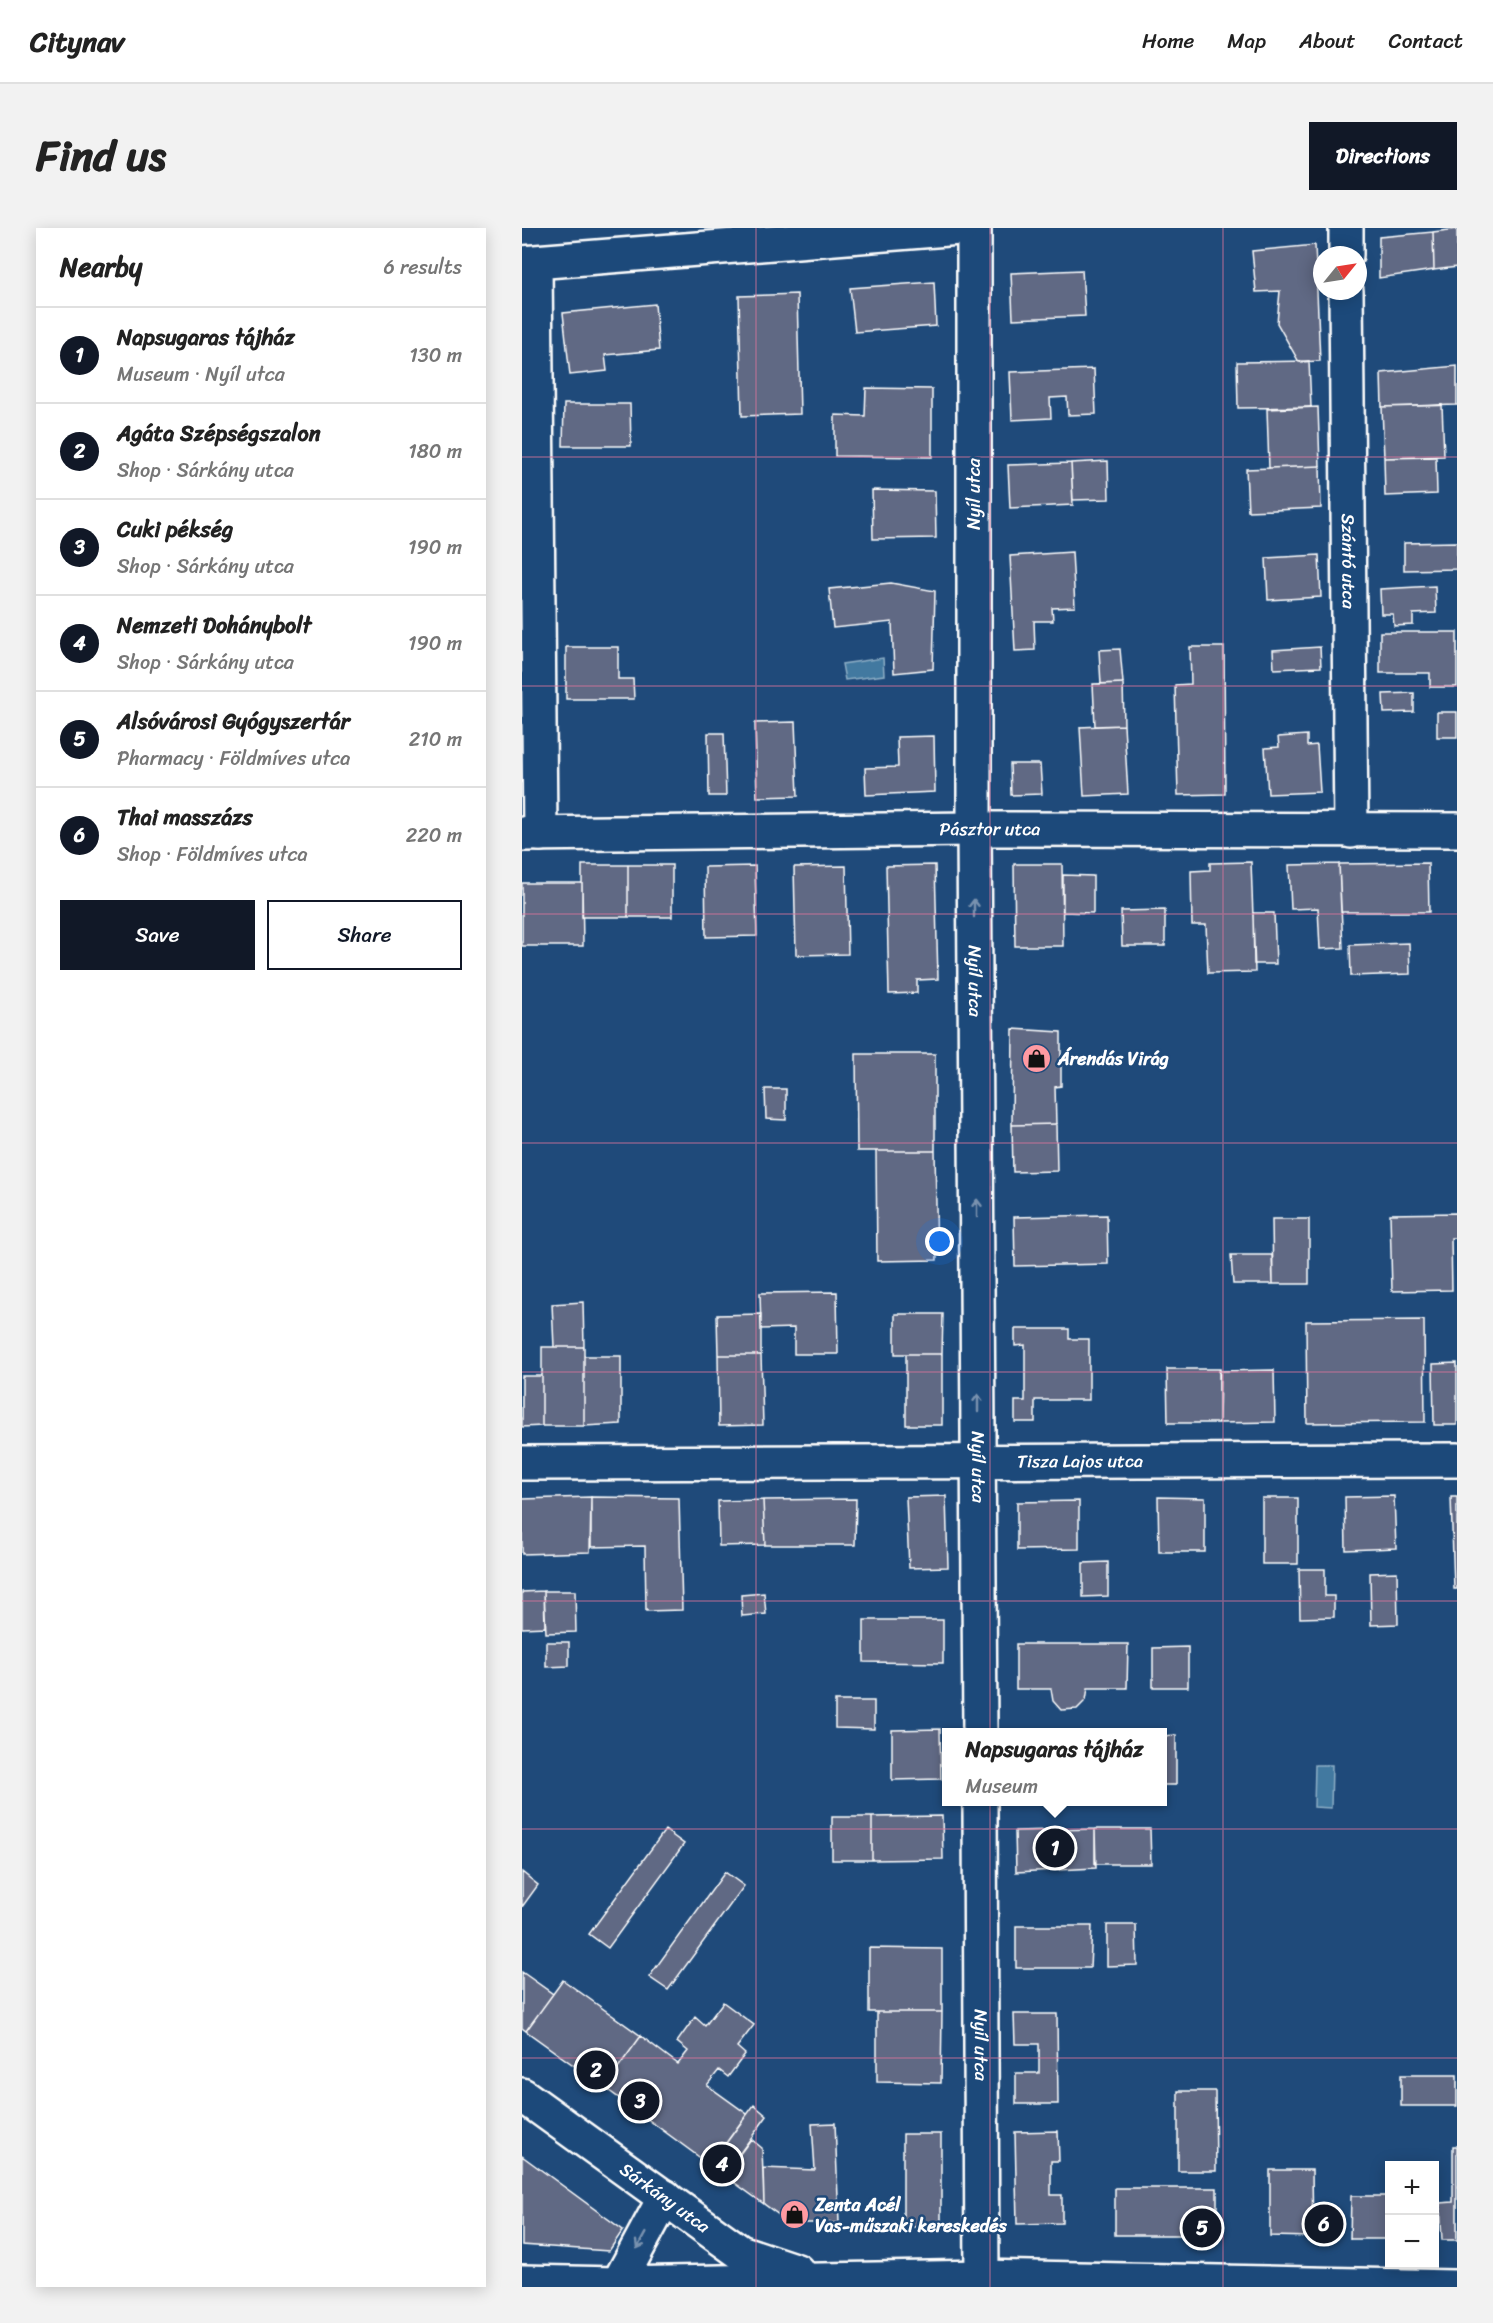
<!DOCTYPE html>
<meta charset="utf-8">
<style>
body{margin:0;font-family:Sriracha,sans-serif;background:#f2f2f2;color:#222}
.controls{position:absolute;right:18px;bottom:18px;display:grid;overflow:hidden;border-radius:0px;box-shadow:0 3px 15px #0003}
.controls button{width:54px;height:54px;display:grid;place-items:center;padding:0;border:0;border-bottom:2px solid #e0e0e0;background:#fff;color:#222;font:30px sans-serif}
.compass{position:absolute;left:791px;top:18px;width:54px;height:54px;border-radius:50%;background:#fff;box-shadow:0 3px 15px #0003;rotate:60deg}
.you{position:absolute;left:418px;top:1014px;width:21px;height:21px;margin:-15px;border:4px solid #fff;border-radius:50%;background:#1a73e8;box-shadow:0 0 0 9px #1a73e833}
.badge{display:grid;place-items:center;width:39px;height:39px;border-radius:50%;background:#111827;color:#fff;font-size:20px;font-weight:700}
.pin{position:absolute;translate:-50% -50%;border:3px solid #fff;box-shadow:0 2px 6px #0006}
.popup{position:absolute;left:420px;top:1500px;width:225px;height:78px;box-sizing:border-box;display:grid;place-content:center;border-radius:0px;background:#fff;filter:drop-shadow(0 2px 4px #0005);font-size:20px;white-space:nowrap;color:#767676}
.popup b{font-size:22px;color:#222}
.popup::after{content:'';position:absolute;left:50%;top:100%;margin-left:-12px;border:12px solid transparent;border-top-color:#fff}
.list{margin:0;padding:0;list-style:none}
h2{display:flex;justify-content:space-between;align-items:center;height:78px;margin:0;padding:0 24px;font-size:26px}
h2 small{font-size:20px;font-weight:400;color:#767676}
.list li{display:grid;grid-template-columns:39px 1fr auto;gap:18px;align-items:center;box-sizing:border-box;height:96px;padding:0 24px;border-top:2px solid #e0e0e0}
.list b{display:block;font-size:22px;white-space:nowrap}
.list p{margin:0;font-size:20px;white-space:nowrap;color:#767676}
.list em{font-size:20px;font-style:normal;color:#767676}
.actions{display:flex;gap:12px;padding:18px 24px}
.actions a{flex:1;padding:14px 0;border:2px solid #111827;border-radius:0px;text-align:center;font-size:21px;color:#111827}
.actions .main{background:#111827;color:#fff}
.map{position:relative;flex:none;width:935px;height:2059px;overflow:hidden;border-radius:0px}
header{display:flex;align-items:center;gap:36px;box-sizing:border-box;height:84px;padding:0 30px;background:#fff;border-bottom:2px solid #e0e0e0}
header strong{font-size:28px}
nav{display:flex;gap:33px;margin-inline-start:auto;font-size:21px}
.intro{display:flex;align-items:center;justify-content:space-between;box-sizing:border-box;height:144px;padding:0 36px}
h1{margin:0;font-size:42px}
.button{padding:15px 27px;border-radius:0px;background:#111827;color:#fff;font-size:21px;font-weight:700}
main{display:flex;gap:36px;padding:0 36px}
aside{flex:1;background:#fff;border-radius:0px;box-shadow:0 3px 15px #0003}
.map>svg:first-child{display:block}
.water{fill:#4379a0;stroke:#8eafc6;stroke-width:1.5}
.building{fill:#616984;stroke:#fff;stroke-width:1.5}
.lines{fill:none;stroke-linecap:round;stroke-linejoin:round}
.minor-casing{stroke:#fff;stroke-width:38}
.minor{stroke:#1f4a7a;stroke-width:33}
.oneway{stroke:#7992af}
.grid{fill:none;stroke:#da749d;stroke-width:1.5;stroke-opacity:0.55}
.labels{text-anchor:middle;stroke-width:5;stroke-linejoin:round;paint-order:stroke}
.street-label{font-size:18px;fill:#fff;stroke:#1f4a7a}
.poi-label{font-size:18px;font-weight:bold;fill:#fff;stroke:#1f4a7a;text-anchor:start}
</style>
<header>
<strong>Citynav</strong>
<nav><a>Home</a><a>Map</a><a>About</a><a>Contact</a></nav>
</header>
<div class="intro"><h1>Find us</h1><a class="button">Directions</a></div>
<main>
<aside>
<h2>Nearby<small>6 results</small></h2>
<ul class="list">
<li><span class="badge">1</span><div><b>Napsugaras tájház</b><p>Museum · Nyíl utca</p></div><em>130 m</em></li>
<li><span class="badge">2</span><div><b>Agáta Szépségszalon</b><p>Shop · Sárkány utca</p></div><em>180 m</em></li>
<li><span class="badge">3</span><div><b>Cuki pékség</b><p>Shop · Sárkány utca</p></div><em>190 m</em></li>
<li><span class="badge">4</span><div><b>Nemzeti Dohánybolt</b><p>Shop · Sárkány utca</p></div><em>190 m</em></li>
<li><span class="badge">5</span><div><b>Alsóvárosi Gyógyszertár</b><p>Pharmacy · Földmíves utca</p></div><em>210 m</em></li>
<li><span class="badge">6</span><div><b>Thai masszázs</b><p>Shop · Földmíves utca</p></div><em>220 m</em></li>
</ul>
<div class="actions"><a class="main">Save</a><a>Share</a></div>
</aside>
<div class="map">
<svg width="935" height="2059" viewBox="0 0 935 2059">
<rect width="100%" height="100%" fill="#1f4a7a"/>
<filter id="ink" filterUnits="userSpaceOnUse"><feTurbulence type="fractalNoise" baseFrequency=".0167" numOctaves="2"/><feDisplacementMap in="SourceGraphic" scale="12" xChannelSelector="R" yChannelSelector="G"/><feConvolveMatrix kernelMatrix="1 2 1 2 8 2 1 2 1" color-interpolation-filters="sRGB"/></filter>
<g filter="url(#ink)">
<!-- water -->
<path class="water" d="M 361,430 L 362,447 L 323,452 L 320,436 Z
M 793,1537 L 810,1537 L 809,1580 L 792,1579 Z"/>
<!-- building -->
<path class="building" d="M 935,1 L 935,39 L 912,42 L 911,4 Z
M 911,4 L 912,42 L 857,50 L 857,9 Z
M 793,17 L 798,133 L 777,134 L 755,95 L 758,63 L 734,64 L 730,23 Z
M 560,42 L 563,88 L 491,91 L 489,45 Z
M 412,54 L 414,98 L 333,104 L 328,60 Z
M 275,66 L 278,186 L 220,188 L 217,68 Z
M 133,76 L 137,122 L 83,127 L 85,143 L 48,147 L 41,85 Z
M 787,133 L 789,179 L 716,180 L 715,134 Z
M 935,138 L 935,177 L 860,179 L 859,145 Z
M 572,141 L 574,186 L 546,187 L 545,169 L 528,170 L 529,190 L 490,192 L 488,144 Z
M 344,160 L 410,161 L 410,229 L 313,228 L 313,187 L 343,188 Z
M 42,176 L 108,176 L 109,218 L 41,218 Z
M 920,177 L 922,228 L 862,230 L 860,179 Z
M 796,179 L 798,238 L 747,240 L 745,181 Z
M 914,229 L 915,266 L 863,268 L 862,230 Z
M 586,233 L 587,271 L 551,272 L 549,235 Z
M 549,235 L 551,277 L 488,280 L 486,237 Z
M 798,238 L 799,280 L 726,283 L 724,241 Z
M 350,262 L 413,263 L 414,310 L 351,311 Z
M 935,314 L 935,341 L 882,342 L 882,315 Z
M 550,324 L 553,379 L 530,380 L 531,393 L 512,393 L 513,422 L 493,423 L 488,328 Z
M 797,327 L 799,369 L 746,372 L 744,330 Z
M 369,355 L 413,363 L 411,441 L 372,445 L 370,394 L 311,400 L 307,361 Z
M 913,358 L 914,385 L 891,386 L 891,397 L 872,398 L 871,386 L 859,386 L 858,361 Z
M 858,404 L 935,404 L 935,459 L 908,459 L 908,445 L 858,445 Z
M 44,419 L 96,419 L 96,451 L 111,451 L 112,471 L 44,471 Z
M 668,419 L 702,419 L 703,566 L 656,567 L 653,457 L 669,456 Z
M 798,419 L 799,439 L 752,441 L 751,422 Z
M 598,421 L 601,455 L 579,456 L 577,422 Z
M 601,455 L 602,497 L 573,498 L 571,456 Z
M 892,465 L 892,484 L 862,485 L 861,466 Z
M 915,484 L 935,484 L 935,509 L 915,509 Z
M 273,494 L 276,568 L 235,569 L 233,495 Z
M 602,497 L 606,566 L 562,568 L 558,499 Z
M 186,505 L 202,505 L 204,568 L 187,568 Z
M 785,507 L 785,518 L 795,517 L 798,564 L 746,566 L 743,520 L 757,519 L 756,509 Z
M 412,508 L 413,564 L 344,567 L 343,540 L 376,539 L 375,509 Z
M 488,536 L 518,536 L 520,566 L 489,567 Z
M 729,634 L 733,744 L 686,745 L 684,697 L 670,697 L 669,643 L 688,642 L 688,635 Z
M 906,635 L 907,684 L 819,684 L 817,636 Z
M 492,636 L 540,636 L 541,718 L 493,718 Z
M 817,636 L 821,720 L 798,721 L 796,680 L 769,681 L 767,637 Z
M 60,637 L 106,637 L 106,689 L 60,689 Z
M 106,637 L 150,637 L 150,689 L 106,689 Z
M 413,637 L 416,751 L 395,752 L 395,765 L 367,766 L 364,638 Z
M 233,638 L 235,708 L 184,709 L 183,639 Z
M 324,638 L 326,726 L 274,727 L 272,639 Z
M 541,647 L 571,648 L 571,685 L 541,684 Z
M 0,655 L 60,655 L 61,718 L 0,718 Z
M 643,682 L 643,718 L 600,718 L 599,683 Z
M 731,685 L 752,685 L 754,736 L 732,736 Z
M 887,715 L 888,746 L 829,748 L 828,717 Z
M 491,801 L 539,804 L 539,858 L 533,859 L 534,896 L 490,897 Z
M 334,826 L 413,826 L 413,923 L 335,923 Z
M 243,861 L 264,861 L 264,892 L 244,891 Z
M 534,896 L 535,943 L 491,944 L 490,897 Z
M 354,923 L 413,923 L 415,1032 L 355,1033 Z
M 935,985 L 935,1010 L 929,1010 L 930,1062 L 870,1063 L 868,986 Z
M 585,987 L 586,1036 L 493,1038 L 492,989 Z
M 750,991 L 787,991 L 787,1056 L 751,1056 Z
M 709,1027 L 750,1027 L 751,1056 L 711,1056 Z
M 315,1064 L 316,1126 L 272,1126 L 272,1100 L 239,1101 L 238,1065 Z
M 61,1074 L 62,1119 L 32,1119 L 30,1076 Z
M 239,1086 L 239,1127 L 196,1127 L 195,1087 Z
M 373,1086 L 421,1086 L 420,1126 L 373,1126 Z
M 902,1092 L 903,1194 L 785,1195 L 784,1093 Z
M 493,1101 L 547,1101 L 547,1111 L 567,1111 L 567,1172 L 513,1172 L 513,1194 L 493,1194 L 493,1173 L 503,1173 L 503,1117 L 493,1118 Z
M 20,1119 L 62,1119 L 62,1198 L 20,1198 Z
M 384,1126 L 420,1126 L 420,1197 L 384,1197 Z
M 196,1127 L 239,1127 L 241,1197 L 197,1198 Z
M 62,1128 L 99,1128 L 99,1196 L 62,1198 Z
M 935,1135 L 935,1197 L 912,1197 L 911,1136 Z
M 645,1141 L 698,1141 L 697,1195 L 646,1195 Z
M 752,1142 L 753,1194 L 697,1195 L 697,1143 Z
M 0,1148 L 20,1148 L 20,1198 L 0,1199 Z
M 424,1268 L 426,1339 L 387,1340 L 384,1269 Z
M 872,1268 L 874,1320 L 824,1322 L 823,1269 Z
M 69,1269 L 68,1324 L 0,1326 L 0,1271 Z
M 69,1269 L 157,1270 L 160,1382 L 124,1383 L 123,1318 L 69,1319 Z
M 636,1269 L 683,1270 L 683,1324 L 637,1324 Z
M 929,1269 L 935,1269 L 935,1361 L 932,1361 Z
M 740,1270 L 776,1270 L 776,1336 L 740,1336 Z
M 334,1271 L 333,1317 L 243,1317 L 241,1272 Z
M 241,1272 L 243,1317 L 197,1318 L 196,1273 Z
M 557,1273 L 557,1321 L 495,1322 L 495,1274 Z
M 586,1334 L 586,1368 L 561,1369 L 561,1335 Z
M 777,1341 L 803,1341 L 803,1368 L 812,1368 L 812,1389 L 778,1390 Z
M 875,1344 L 876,1396 L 849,1397 L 848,1345 Z
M 22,1363 L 23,1399 L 0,1400 L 0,1364 Z
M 22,1363 L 53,1363 L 54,1404 L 24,1405 Z
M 242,1365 L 244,1386 L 220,1388 L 219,1367 Z
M 342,1392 L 421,1392 L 421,1435 L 342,1434 Z
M 24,1414 L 47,1414 L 47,1438 L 24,1439 Z
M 494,1416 L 606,1416 L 605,1460 L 566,1460 L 564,1472 L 555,1481 L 539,1482 L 531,1473 L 529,1461 L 494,1461 Z
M 666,1419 L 666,1459 L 631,1459 L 631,1420 Z
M 313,1473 L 352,1473 L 352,1501 L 313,1500 Z
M 418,1501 L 419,1551 L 370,1552 L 370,1502 Z
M 654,1507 L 654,1557 L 641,1557 L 641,1508 Z
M 420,1588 L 421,1631 L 350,1632 L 350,1589 Z
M 310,1589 L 350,1589 L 350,1632 L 310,1632 Z
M 573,1601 L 628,1601 L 629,1636 L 573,1636 Z
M 573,1601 L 574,1640 L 494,1644 L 493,1603 Z
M 143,1602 L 162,1616 L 86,1720 L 67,1706 Z
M 0,1644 L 16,1657 L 0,1679 Z
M 203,1644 L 222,1658 L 146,1762 L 127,1749 Z
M 585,1697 L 614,1697 L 615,1737 L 585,1738 Z
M 494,1698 L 570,1698 L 568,1740 L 494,1740 Z
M 347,1720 L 420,1721 L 420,1784 L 347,1784 Z
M 0,1744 L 31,1766 L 4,1803 L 0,1800 Z
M 41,1752 L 119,1808 L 82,1859 L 4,1803 Z
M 201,1774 L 232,1797 L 215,1819 L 223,1826 L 206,1849 L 197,1842 L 185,1857 L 225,1886 L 188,1937 L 82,1859 L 119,1808 L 156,1836 L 166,1823 L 155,1814 L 173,1789 L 183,1798 Z
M 355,1784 L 420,1784 L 419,1855 L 355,1854 Z
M 492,1786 L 535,1786 L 536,1876 L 494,1876 L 494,1845 L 517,1845 L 517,1816 L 493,1816 Z
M 879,1847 L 935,1847 L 935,1878 L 879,1878 Z
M 656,1863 L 693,1863 L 694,1943 L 656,1943 Z
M 232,1877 L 245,1888 L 202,1947 L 188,1937 Z
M 313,1895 L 317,1995 L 268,1995 L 242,1976 L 241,1940 L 293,1942 L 290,1896 Z
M 536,1903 L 537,1933 L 529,1933 L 529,1967 L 540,1967 L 540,1995 L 495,1996 L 493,1904 Z
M 381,1906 L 419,1906 L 419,1999 L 381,1999 Z
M 229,1911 L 240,1920 L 242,1976 L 202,1947 Z
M 931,1918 L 935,1918 L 935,2012 L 920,2012 L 918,1975 L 931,1974 Z
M 0,1928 L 101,2002 L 87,2023 L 0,2017 Z
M 748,1942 L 790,1942 L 791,2009 L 748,2008 Z
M 593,1960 L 695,1960 L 695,2007 L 593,2007 Z
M 829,1968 L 868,1968 L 868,2011 L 828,2011 Z
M 791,1983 L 814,1983 L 814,2009 L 791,2009 Z"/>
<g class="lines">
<defs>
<g id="minor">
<path id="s1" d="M 452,0 L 452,601 L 458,1504"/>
<path d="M 824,0 L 824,27"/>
<path d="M 0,35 L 438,0"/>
<path d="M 13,35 L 18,606"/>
<path id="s2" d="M 824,63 L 829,603"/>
<path id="s3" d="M 0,606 L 452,601 L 935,602"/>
<path id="s4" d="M 0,1235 L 935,1232"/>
<path id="s5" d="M 458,1574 L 460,2059"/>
<path id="s6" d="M 0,1867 L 218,2024 L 275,2043"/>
<path d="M 0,2054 L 96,2056 L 461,2049 L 932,2059"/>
<path d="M 96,2056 L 143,1969"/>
</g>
</defs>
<!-- minor casing -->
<use href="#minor" class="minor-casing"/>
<!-- minor -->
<use href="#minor" class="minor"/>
</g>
<!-- one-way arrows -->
<defs><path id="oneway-shaft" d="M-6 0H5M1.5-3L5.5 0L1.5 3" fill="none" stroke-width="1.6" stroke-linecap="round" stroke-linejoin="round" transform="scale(1.5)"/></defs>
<g class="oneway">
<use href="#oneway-shaft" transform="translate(452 680) rotate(-90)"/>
<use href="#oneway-shaft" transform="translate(455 980) rotate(-90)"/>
<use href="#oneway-shaft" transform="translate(456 1175) rotate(-90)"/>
<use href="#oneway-shaft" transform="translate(119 2013) rotate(119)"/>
</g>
</g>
<!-- grid -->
<path class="grid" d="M 234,0 L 234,2059M 468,0 L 468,2059M 701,0 L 701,2059M 0,229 L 935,229M 0,458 L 935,458M 0,686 L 935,686M 0,915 L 935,915M 0,1144 L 935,1144M 0,1373 L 935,1373M 0,1601 L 935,1601M 0,1830 L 935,1830"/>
<!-- icons -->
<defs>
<symbol id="shop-disc" viewBox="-11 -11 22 22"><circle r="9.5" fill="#ff9aa2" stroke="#1f4a7a"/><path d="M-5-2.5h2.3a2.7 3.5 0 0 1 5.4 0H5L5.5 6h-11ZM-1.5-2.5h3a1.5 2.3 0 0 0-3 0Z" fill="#111"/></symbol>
</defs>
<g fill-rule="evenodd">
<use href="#shop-disc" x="498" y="814" width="33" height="33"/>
<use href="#shop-disc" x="256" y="1970" width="33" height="33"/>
</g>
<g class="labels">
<!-- street labels -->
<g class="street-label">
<text transform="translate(452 266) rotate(-90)" y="6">Nyíl utca</text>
<text dy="6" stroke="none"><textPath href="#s2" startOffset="270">Szántó utca</textPath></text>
<text dy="6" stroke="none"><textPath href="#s3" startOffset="468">Pásztor utca</textPath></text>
<text dy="6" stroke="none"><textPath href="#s1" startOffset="753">Nyíl utca</textPath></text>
<text dy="6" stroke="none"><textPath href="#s4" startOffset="558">Tisza Lajos utca</textPath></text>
<text dy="6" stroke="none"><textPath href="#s1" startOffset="1239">Nyíl utca</textPath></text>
<text dy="6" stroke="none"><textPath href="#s5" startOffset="243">Nyíl utca</textPath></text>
<text dy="6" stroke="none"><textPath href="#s6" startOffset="176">Sárkány utca</textPath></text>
</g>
<!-- poi labels -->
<g class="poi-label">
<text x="536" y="837">Árendás Virág</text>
<text x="293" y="1983">Zenta Acél<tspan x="293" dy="21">Vas-műszaki kereskedés</tspan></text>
</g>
</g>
</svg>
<div class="controls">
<button>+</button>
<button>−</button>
</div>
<svg class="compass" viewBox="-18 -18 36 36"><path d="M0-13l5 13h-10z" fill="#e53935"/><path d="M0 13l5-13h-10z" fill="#767676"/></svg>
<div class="you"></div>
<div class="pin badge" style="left:533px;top:1620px">1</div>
<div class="popup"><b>Napsugaras tájház</b>Museum</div>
<div class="pin badge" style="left:74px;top:1842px">2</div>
<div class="pin badge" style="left:118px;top:1873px">3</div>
<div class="pin badge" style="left:200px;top:1936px">4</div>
<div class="pin badge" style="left:680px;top:2000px">5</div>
<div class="pin badge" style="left:802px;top:1996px">6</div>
</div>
</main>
